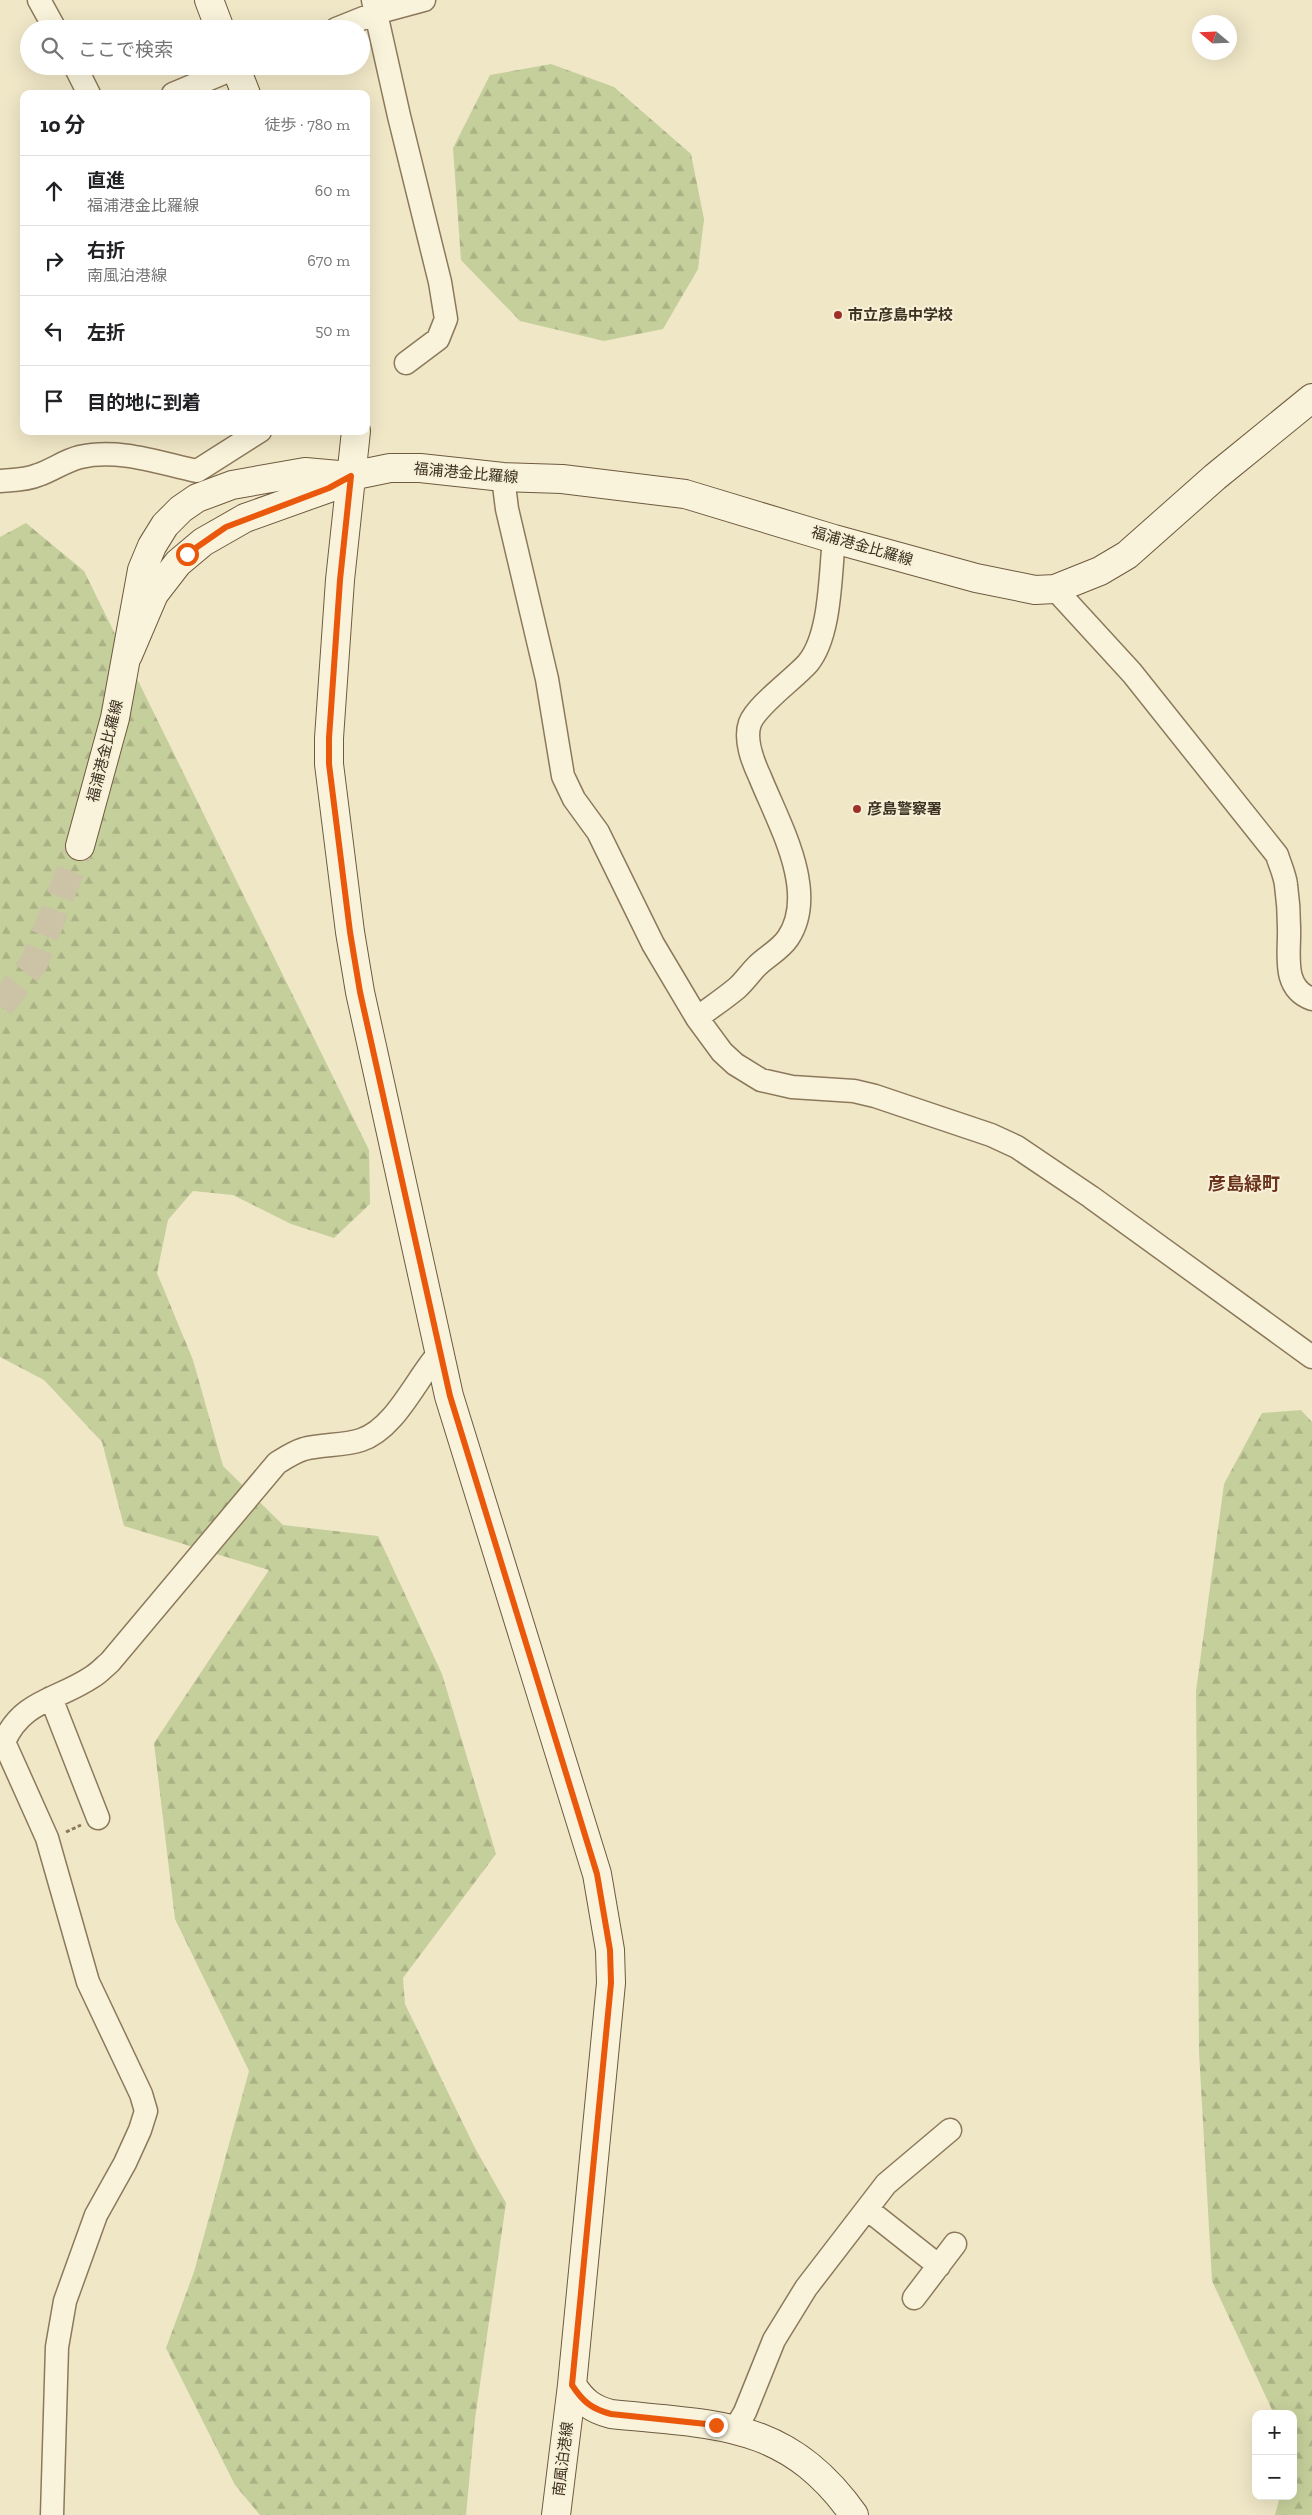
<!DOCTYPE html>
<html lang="ja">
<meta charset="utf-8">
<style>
body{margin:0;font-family:"Zilla Slab","Noto Sans JP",serif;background:#f6f6f6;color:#202124}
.controls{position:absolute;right:15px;bottom:15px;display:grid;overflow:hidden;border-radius:10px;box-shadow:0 5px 20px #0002}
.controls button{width:45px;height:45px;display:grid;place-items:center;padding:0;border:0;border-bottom:1px solid #e0e0e0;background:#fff;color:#202124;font:25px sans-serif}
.compass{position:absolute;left:1192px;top:15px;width:45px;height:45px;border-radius:50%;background:#fff;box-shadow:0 5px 20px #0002;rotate:289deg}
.stop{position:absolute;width:15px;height:15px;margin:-11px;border:4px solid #ea580c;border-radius:50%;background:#fff}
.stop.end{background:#ea580c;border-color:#fff;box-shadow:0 1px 5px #0008}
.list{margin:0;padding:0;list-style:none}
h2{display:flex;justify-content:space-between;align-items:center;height:65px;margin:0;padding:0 20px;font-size:21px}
h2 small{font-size:16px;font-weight:400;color:#757577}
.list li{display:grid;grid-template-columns:32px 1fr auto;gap:15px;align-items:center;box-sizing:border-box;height:70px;padding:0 20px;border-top:1px solid #e0e0e0}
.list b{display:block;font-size:19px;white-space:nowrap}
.list p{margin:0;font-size:16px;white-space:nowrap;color:#757577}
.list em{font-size:16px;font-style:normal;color:#757577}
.icon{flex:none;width:28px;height:28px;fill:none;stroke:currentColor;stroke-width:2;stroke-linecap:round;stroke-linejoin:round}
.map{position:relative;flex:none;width:1312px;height:2515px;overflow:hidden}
.search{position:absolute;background:#fff;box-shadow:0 5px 20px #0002;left:20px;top:20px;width:350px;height:55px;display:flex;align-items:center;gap:12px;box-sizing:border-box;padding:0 18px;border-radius:28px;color:#757577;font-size:19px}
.panel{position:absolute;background:#fff;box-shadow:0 5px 20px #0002;left:20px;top:90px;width:350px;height:345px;border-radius:10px}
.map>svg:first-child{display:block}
.forest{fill:url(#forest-firs)}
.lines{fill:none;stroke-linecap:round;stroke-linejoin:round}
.secondary-tunnel{stroke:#ccc2a6;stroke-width:28;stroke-dasharray:28 14;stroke-linecap:butt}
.street-casing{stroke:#8c795c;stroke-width:25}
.secondary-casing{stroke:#6e5a3f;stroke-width:30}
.path{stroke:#8c795c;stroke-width:3;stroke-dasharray:4 2.5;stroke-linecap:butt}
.street{stroke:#faf3db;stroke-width:22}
.secondary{stroke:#faf3db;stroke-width:28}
.route{stroke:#ea580c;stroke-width:6}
.poi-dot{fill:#9d312a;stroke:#f7f0d7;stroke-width:2}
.labels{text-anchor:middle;stroke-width:4;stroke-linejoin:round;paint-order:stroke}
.poi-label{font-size:15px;font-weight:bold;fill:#3c3020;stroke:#f7f0d7;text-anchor:start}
.street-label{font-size:15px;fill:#3c3020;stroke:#f7f0d7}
.quarter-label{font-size:18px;font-weight:bold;fill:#6a331e;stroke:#f7f0d7}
</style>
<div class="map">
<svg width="1312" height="2515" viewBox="0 0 1312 2515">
<defs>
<pattern id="forest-firs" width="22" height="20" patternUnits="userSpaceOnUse" patternTransform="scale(1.25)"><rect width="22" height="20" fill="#c5cf9b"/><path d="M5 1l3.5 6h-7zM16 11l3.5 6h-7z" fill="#aab285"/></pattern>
</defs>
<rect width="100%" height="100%" fill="#f0e7c7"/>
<!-- forest -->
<path class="forest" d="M 551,64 L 614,87 L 691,154 L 704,219 L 698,269 L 663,329 L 604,341 L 520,321 L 461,260 L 453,148 L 490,75 Z
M 26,523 L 84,571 L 369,1150 L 370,1204 L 334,1238 L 291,1224 L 233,1195 L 193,1191 L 168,1220 L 157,1273 L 193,1360 L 223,1466 L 283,1525 L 378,1536 L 442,1674 L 496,1854 L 403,1978 L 405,2004 L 474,2146 L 506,2203 L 475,2419 L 466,2515 L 260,2515 L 235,2485 L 166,2348 L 194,2272 L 249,2071 L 175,1919 L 154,1743 L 269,1570 L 124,1526 L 102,1442 L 44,1380 L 0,1357 L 0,537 Z
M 1301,1410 L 1312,1422 L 1312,2515 L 1275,2515 L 1280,2496 L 1293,2496 L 1293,2414 L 1274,2414 L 1212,2281 L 1199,2052 L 1196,1691 L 1224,1484 L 1262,1413 Z"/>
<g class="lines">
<!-- secondary-tunnel -->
<path class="secondary-tunnel" d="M 0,1006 L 34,963 L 80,846"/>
<defs>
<path id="street" d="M 39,0 L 55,29
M 373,0 L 399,116 L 440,282 L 446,319 L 438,339 L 406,363
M 336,29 L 376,13 L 424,0
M 75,66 L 89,94
M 173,94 L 240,66
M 503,477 L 507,509 L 547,679 L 563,776 L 574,799 L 598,832 L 653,944 L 697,1018 L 722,1052 L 735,1064 L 761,1080 L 792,1087 L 854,1091 L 875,1096 L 991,1135 L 1017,1147 L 1091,1197 L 1312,1357
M 0,481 C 12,480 27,480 38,475 C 53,470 64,461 80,457 C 119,448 159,463 197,471 L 260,431
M 1055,589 L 1132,673 L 1277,855 C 1280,865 1285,875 1286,885 C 1288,899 1289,914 1289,928 C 1290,953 1281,988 1312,999
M 697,1018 C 710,1008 724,999 737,988 C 744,982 750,973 757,966 C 767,956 780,950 788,938 C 819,892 778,822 760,777 C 753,762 744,740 750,723 C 757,705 794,679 808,663 C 831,635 830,575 834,539
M 51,1698 L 98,1818
M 867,2209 L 939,2266
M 914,2298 L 955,2244
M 735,2429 L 745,2412 L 774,2340 L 806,2288 L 886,2184 L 950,2130
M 52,2515 L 57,2347 L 65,2301 L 96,2215 L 125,2163 L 140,2130 L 146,2111 L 141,2094 L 88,1982 L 47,1838 L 4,1742 C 22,1700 58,1700 92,1677 C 99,1673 104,1667 110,1662 L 277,1463 C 285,1458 294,1452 304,1449 C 323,1444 343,1446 361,1440 C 395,1429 416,1379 439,1353"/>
<path id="secondary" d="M 209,0 L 220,29
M 235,66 L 246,94
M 356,431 L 340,580 L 329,738 L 329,764 L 350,932 L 360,992 L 449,1396 L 597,1874 L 610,1950 L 611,1983 L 572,2385 L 556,2515
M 128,655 L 154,594 L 178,563 L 203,542 L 245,518 L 329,488 L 351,476 L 390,468 L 420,468 L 503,477 L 562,479 L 685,494 L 834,539 L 976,578 L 1035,590 L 1055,589 L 1100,571 L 1127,555 L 1215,477 L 1312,398
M 80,846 L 115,718 L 142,570 L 152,546 L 165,525 L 181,509 L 197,498 L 232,485 L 305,472 L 350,476
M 572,2385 C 583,2402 592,2409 611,2414 C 715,2425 787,2420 854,2515"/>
</defs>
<!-- street casing -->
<use href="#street" class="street-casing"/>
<!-- secondary casing -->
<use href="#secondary" class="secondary-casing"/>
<!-- path -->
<path class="path" d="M 66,1832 L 81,1825"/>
<!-- street -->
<use href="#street" class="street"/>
<!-- secondary -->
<use href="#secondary" class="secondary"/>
</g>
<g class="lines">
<!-- route -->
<path class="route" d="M 187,554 L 226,527 L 329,488 L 351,476 L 340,580 L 329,738 L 329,764 L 350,932 L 360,992 L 450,1396 L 597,1874 L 610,1950 L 611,1983 L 572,2385 C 583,2402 592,2409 611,2414 L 716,2425"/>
</g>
<!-- markers -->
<g class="poi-dot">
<circle cx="838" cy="315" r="5"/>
<circle cx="857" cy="809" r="5"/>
</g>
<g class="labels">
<!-- poi labels -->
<g class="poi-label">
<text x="848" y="320">市立彦島中学校</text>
<text x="867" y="814">彦島警察署</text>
</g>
<!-- street labels -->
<g class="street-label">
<text transform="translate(466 473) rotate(5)" y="5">福浦港金比羅線</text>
<text transform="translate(862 546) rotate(16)" y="5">福浦港金比羅線</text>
<text transform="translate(105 751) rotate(-76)" y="5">福浦港金比羅線</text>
<text transform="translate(563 2459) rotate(-83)" y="5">南風泊港線</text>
</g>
<!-- quarter labels -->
<g class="quarter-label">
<text x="1244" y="1190">彦島緑町</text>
</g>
</g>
</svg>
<div class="controls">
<button>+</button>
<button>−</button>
</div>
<svg class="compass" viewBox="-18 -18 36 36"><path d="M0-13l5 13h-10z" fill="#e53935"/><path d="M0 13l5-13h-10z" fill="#757577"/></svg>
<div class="stop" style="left:187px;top:554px"></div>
<div class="stop end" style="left:716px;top:2425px"></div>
<div class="search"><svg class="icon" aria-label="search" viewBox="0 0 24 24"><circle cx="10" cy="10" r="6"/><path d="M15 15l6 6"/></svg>ここで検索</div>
<section class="panel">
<h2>10 分<small>徒歩 · 780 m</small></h2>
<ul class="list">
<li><svg class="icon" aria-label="ahead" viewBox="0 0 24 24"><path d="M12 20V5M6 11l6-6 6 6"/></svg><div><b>直進</b><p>福浦港金比羅線</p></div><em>60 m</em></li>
<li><svg class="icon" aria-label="right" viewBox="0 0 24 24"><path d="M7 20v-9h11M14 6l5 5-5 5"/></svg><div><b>右折</b><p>南風泊港線</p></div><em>670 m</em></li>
<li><svg class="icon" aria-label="left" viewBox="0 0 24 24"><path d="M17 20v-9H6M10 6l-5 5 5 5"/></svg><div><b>左折</b></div><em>50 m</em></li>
<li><svg class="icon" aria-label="arrive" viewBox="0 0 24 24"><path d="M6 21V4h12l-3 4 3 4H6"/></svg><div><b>目的地に到着</b></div></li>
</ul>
</section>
</div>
